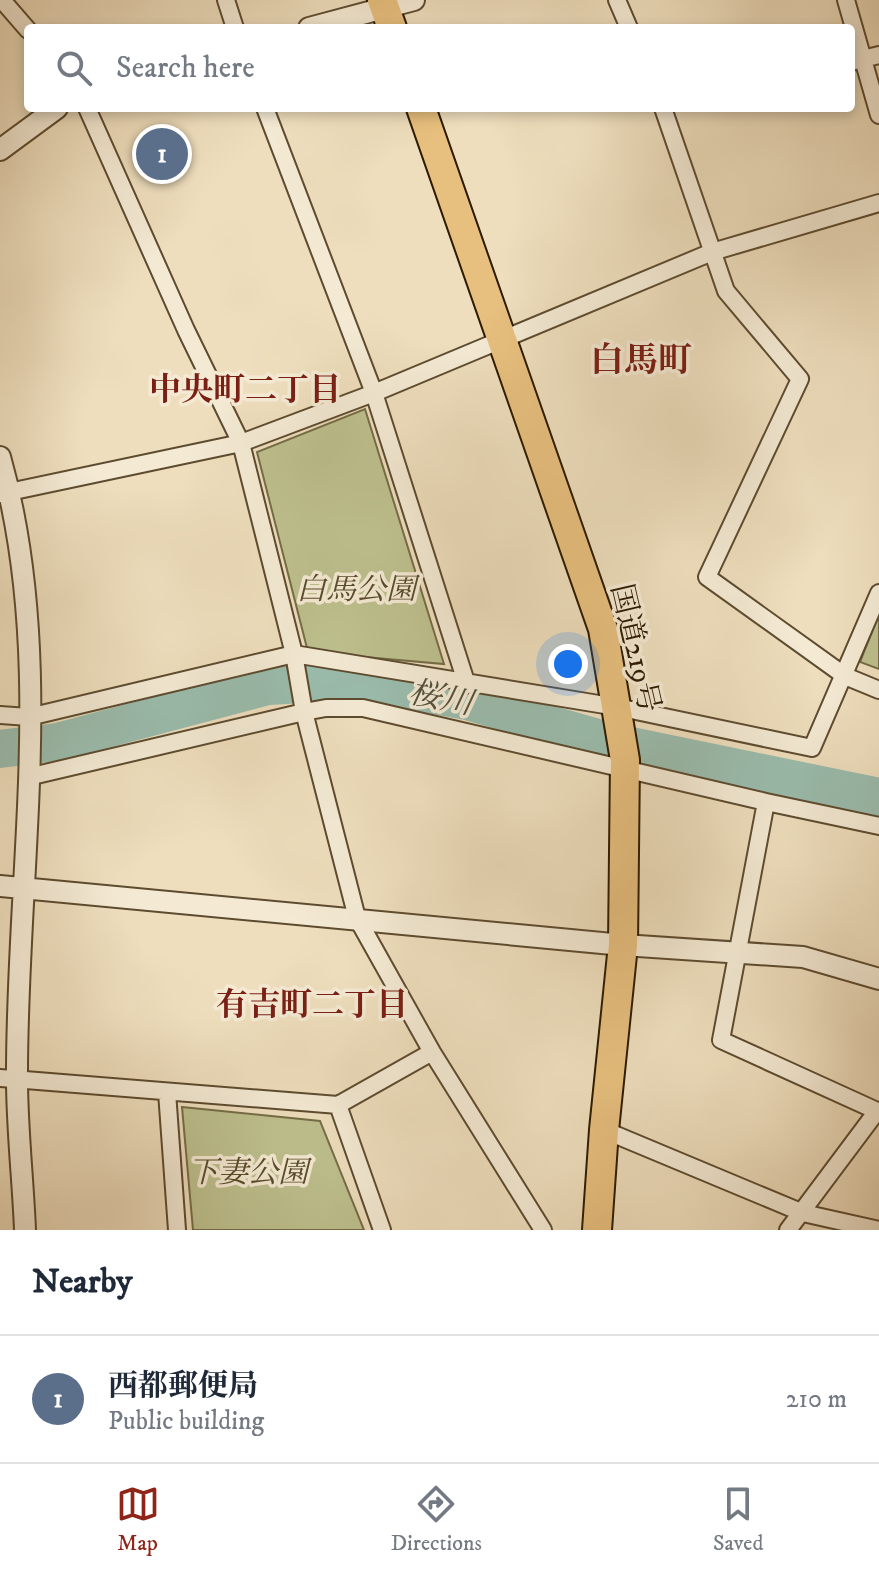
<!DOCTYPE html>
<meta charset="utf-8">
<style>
body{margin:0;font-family:"IM FELL DW Pica","Noto Serif JP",serif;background:#f6f6f7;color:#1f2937}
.you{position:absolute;left:568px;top:664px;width:28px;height:28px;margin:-20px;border:6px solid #fff;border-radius:50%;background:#1a73e8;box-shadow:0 0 0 12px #1a73e833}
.badge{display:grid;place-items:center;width:52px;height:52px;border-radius:50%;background:#8f2418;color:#fff;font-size:26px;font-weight:700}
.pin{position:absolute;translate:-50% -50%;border:4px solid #fff;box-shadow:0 2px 8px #0006}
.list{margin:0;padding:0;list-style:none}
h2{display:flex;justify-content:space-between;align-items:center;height:104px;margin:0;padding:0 32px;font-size:34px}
h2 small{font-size:26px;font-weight:400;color:#747a83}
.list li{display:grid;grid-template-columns:52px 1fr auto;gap:24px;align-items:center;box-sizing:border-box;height:128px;padding:0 32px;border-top:2px solid #e0e1e3}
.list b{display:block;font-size:30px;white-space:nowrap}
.list p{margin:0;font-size:26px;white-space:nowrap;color:#747a83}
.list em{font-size:26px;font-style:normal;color:#747a83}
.icon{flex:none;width:44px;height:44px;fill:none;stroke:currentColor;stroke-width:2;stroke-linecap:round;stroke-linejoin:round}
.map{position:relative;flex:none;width:879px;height:1230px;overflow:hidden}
.search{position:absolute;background:#fff;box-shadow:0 4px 12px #0003;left:24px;right:24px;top:24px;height:88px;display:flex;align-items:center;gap:20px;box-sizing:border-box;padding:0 28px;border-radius:8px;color:#747a83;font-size:30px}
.sheet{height:232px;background:#fff}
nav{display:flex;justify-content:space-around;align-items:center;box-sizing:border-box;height:112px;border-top:2px solid #e0e1e3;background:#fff;font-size:22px;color:#747a83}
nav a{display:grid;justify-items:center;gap:4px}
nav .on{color:#8f2418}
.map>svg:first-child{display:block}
.green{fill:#bdc08e;stroke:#756d47;stroke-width:2}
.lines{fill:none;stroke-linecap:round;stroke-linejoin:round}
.river{stroke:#9abcad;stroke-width:38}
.minor-casing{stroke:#5d4b2f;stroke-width:20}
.tertiary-casing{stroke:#5d4b2f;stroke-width:24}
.trunk-casing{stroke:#2d1a00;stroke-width:32}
.minor{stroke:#f4ead4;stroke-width:16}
.tertiary{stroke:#f4ead4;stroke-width:20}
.trunk{stroke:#e7bf7e;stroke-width:28}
.labels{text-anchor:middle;stroke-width:7;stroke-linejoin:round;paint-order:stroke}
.park-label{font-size:30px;font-style:italic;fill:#584c2b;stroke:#f4ead4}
.street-label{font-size:30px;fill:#2d1a00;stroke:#f4ead4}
.neighbourhood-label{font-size:32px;font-weight:bold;fill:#7a1f14;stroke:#f4ead4}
.water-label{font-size:32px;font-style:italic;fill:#53533d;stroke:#f4ead4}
.quarter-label{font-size:34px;font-weight:bold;fill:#7a1f14;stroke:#f4ead4}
</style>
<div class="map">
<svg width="879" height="1230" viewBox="0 0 879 1230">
<rect width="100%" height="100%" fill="#eedebd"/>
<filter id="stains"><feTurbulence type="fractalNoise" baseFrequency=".0025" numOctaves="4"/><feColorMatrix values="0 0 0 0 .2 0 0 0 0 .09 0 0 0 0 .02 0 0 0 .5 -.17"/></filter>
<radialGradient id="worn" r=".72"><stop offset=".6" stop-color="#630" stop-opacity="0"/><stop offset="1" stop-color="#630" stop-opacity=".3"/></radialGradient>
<!-- green -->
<path class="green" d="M 365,409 L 444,664 L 308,652 L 257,452 Z
M 879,614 L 879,669 L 860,662 Z
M 182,1107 L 320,1121 L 364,1230 L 193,1230 Z"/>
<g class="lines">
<!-- river -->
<path class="river" d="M 0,749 L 57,742 L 268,686 L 358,681 L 467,701 L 612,742 L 879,797"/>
<defs>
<path id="minor" d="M 2,0 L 28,30
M 226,0 L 235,28
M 617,0 L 629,28
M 846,0 L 879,115
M 851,62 L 879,55
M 87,108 L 186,330 L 241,443 L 294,654 L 304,712 L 357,918 L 432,1052 L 543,1230
M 265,108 L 374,393 L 467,685
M 663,108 L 726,291 L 800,379 L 707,577 L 845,676 L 879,690
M 0,494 L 241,443 L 374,393 L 712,252 L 879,203
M 0,715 L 29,717 L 294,654 L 617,707 L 812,748 L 879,593
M 28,777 L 304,712 L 326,708 L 363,708 L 766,802 L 721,1040 L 877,1111 L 788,1230
M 766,802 L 879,826
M 0,1078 L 338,1105 L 432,1052
M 167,1092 L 177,1230
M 338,1105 L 382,1230
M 604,1130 L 803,1213 L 879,1230"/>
<path id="tertiary" d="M 309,28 L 414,0
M 0,150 L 57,108
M 0,457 C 57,659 16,872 17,1079 C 17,1129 23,1180 25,1230
M 0,886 L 623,945 L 803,957 L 879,979"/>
<path id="trunk" d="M 382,0 L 392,28
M 421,108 L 603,629 L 625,760 L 623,945 L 604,1130 L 597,1230"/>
</defs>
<!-- minor casing -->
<use href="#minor" class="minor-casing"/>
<!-- tertiary casing -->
<use href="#tertiary" class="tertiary-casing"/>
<!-- trunk casing -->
<use href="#trunk" class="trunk-casing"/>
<!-- minor -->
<use href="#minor" class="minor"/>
<!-- tertiary -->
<use href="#tertiary" class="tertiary"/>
<!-- trunk -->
<use href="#trunk" class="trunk"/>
</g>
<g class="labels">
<!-- park labels -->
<g class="park-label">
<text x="356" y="599">白馬公園</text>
<text x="248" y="1182">下妻公園</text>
</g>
<!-- street labels -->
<g class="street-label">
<text transform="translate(636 648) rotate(77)" y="10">国道219号</text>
</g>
<!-- neighbourhood labels -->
<g class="neighbourhood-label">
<text x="245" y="400">中央町二丁目</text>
<text x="312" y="1015">有吉町二丁目</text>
</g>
<!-- water labels -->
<g class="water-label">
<text transform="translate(441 697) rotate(11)" y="11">桜川</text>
</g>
<!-- quarter labels -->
<g class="quarter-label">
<text x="641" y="371">白馬町</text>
</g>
</g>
<rect width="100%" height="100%" filter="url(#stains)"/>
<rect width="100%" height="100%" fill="url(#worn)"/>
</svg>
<div class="you"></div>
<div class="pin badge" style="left:162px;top:154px;background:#5c6f8a">1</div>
<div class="search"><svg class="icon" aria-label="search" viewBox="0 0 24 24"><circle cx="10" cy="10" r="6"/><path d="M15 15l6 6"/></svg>Search here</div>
</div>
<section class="sheet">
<h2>Nearby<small></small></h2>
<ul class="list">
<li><span class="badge" style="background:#5c6f8a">1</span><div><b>西都郵便局</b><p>Public building</p></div><em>210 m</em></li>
</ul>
</section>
<nav>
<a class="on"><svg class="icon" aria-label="map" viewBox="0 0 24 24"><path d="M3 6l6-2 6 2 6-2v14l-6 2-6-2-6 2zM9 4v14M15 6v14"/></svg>Map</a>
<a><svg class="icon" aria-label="directions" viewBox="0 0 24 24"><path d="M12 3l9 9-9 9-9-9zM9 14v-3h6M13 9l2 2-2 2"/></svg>Directions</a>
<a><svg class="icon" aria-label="saved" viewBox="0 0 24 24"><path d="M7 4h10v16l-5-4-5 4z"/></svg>Saved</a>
</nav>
